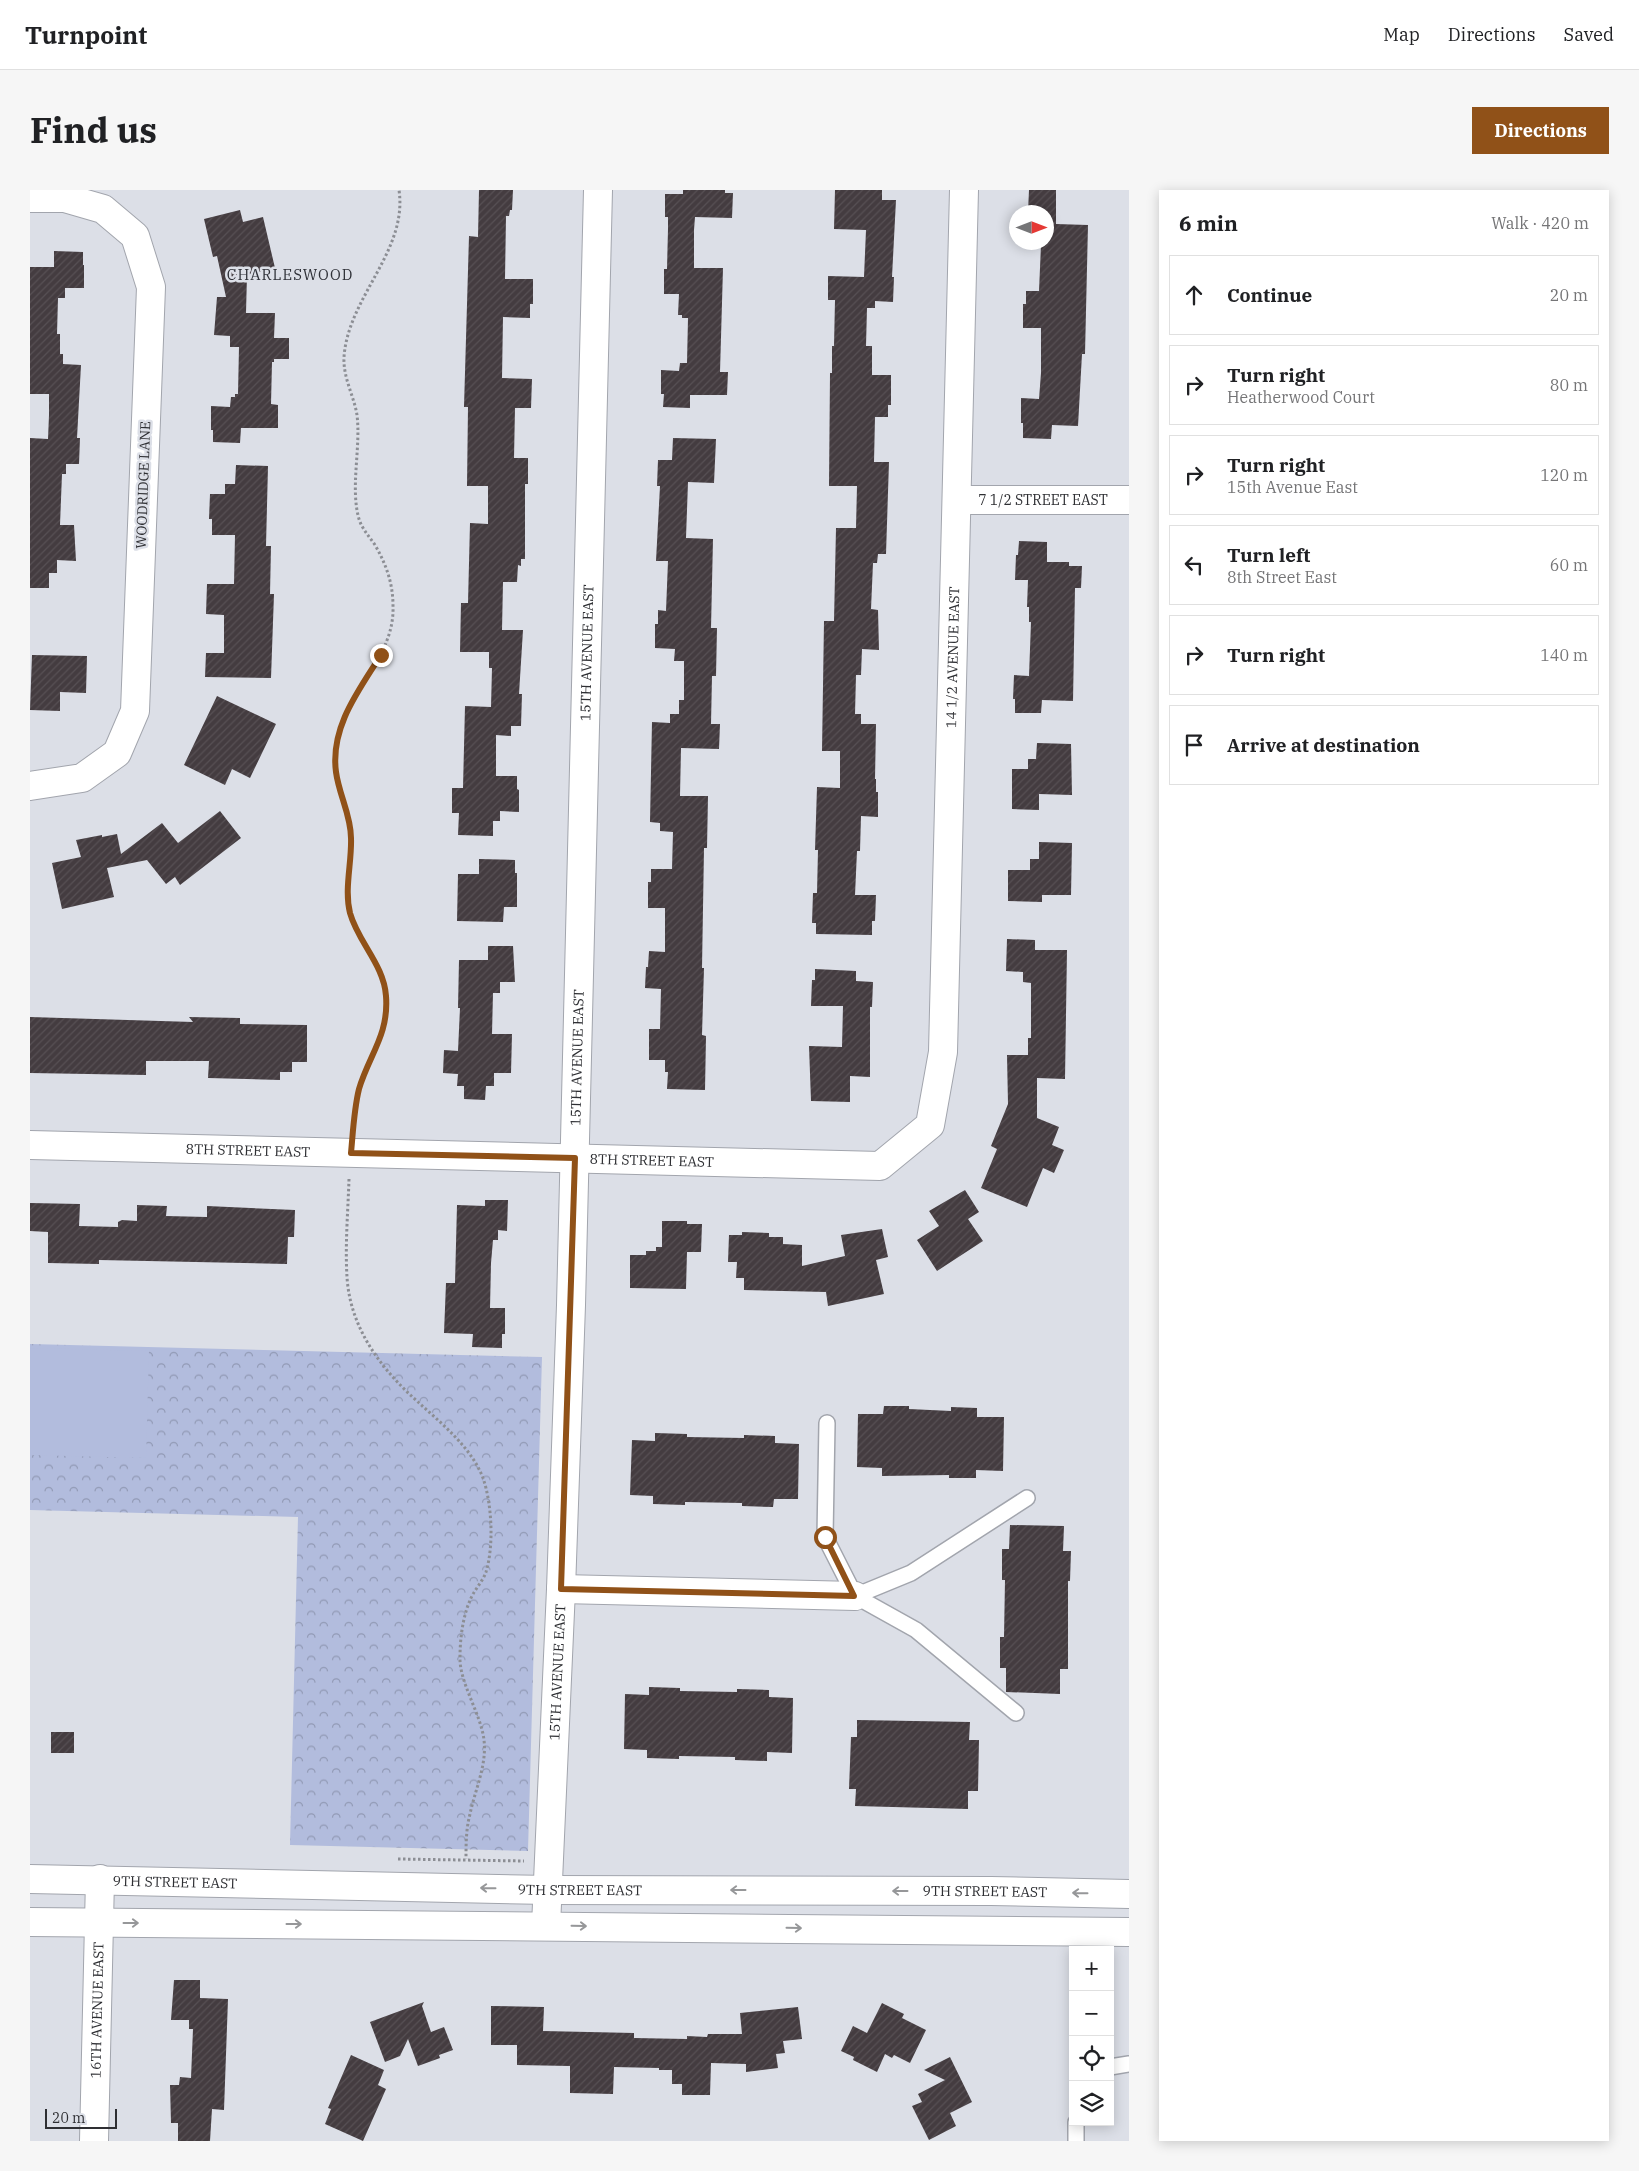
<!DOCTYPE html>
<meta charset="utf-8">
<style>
body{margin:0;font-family:"IBM Plex Serif",serif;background:#f6f6f6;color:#202124}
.controls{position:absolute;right:15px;bottom:15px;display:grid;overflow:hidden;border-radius:0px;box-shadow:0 2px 12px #0003}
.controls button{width:45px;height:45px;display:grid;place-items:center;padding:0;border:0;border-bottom:1px solid #e0e0e0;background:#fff;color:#202124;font:25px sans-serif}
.compass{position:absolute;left:979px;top:15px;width:45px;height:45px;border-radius:50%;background:#fff;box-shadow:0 2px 12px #0003;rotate:90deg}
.scale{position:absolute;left:15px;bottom:12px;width:72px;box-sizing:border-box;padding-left:5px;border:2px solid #2e2f33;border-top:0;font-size:14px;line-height:18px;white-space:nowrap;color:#2e2f33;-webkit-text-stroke:4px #dcdfe7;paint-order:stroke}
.stop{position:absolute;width:15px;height:15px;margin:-11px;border:4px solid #905118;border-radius:50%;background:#fff}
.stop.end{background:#905118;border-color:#fff;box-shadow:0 1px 5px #0008}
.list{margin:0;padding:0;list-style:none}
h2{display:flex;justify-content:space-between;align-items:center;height:65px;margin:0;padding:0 20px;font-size:21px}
h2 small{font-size:16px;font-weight:400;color:#757577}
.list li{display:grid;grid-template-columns:32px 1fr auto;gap:15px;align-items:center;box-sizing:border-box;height:80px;margin:0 10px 10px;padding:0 10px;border:1px solid #e0e0e0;border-radius:0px}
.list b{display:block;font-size:19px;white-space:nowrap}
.list p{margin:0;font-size:16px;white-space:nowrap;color:#757577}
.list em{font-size:16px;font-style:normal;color:#757577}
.icon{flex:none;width:28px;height:28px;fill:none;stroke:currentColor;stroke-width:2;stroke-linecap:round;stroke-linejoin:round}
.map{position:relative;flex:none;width:1099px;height:1951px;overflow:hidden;border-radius:0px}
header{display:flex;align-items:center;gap:30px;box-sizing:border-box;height:70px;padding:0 25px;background:#fff;border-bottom:1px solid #e0e0e0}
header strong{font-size:24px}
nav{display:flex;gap:28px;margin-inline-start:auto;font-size:18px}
.intro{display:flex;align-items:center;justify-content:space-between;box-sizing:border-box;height:120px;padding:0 30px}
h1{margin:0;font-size:35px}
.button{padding:12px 22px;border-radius:0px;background:#905118;color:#fff;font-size:18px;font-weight:700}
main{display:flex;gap:30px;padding:0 30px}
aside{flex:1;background:#fff;border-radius:0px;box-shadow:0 2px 12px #0003}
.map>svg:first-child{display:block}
.park{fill:url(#park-crowns)}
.pitch{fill:#b2bcdd}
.building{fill:url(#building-hatch)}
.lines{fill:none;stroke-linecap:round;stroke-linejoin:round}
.lane-casing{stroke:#a2a5ad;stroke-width:18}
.street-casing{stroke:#a2a5ad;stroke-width:30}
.secondary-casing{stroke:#a2a5ad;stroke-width:30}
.path{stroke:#8c8e94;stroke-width:3;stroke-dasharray:2.5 2.5;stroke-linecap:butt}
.lane{stroke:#fff;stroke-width:15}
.street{stroke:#fff;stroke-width:28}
.secondary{stroke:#fff;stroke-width:28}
.oneway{stroke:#969799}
.route{stroke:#905118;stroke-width:6}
.labels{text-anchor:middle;stroke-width:5;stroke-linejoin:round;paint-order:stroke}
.street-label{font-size:14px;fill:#2e2f33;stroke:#dcdfe7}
.neighbourhood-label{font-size:15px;letter-spacing:1px;fill:#2f3138;stroke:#dcdfe7}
</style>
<header>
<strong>Turnpoint</strong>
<nav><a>Map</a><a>Directions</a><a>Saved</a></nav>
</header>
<div class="intro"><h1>Find us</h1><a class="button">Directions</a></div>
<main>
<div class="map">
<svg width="1099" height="1951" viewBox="0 0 1099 1951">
<defs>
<pattern id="park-crowns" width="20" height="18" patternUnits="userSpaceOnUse" patternTransform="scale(1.25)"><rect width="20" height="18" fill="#b2bcdd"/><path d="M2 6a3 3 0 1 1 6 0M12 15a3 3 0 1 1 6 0" fill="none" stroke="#9199b4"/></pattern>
<pattern id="building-hatch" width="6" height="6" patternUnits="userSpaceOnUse" patternTransform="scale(1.25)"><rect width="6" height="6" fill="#443c40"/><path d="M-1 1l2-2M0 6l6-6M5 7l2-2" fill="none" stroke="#575054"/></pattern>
</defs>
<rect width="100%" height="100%" fill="#dcdfe7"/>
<!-- park -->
<path class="park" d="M 0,1154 L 512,1167 L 498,1661 L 260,1655 L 268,1327 L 0,1320 Z"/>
<!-- pitch -->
<path class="pitch" d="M 0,1158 L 119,1161 L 116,1268 L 0,1265 Z"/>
<!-- building -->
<path class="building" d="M 449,0 L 483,0 L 482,20 L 480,20 L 479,26 L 476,26 L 475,89 L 503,89 L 503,114 L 500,114 L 500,128 L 473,127 L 472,188 L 502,189 L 501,218 L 485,218 L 484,268 L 498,268 L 498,294 L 495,294 L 495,369 L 491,369 L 491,376 L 488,375 L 487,392 L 473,392 L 472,440 L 493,440 L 489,504 L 492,504 L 491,536 L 481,536 L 481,546 L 466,545 L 466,586 L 487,586 L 487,599 L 489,600 L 489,622 L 470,621 L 470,631 L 463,631 L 463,646 L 428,645 L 429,623 L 422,623 L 422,598 L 433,598 L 435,516 L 461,517 L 462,478 L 459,478 L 459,462 L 430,462 L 431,413 L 438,413 L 440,333 L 458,334 L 458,296 L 437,296 L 438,217 L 434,217 L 439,46 L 448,47 Z
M 653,0 L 695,0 L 695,3 L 703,3 L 702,28 L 665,27 L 664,40 L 664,78 L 693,78 L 690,182 L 698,182 L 697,205 L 660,205 L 660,218 L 633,217 L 634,204 L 631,204 L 631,180 L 649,181 L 650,173 L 657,173 L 658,128 L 652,128 L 652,125 L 648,125 L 649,104 L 634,104 L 634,79 L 637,79 L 638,39 L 638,27 L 635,27 L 635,4 L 653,4 Z
M 805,0 L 852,0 L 852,10 L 866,10 L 862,87 L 864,87 L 863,112 L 845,111 L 845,118 L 837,118 L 836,156 L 842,156 L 842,185 L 861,185 L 861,215 L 858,215 L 858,227 L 845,227 L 844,272 L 859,272 L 856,364 L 848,364 L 847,373 L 843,373 L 841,419 L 848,420 L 849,460 L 832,459 L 831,485 L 826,485 L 825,524 L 831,524 L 831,534 L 846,534 L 845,589 L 846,589 L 846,602 L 848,602 L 848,627 L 831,626 L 830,661 L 827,661 L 825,705 L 846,705 L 845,731 L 842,731 L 842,745 L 786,744 L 786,733 L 782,733 L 783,703 L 787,703 L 788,660 L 785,660 L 787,597 L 810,598 L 810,561 L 792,561 L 794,431 L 804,431 L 806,338 L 826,338 L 827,296 L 799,296 L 800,183 L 802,183 L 802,156 L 804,156 L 805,110 L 798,110 L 798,86 L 834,87 L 836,40 L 804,39 Z
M 999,0 L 1026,0 L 1026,34 L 1058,35 L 1055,164 L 1052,164 L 1048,236 L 1022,235 L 1021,249 L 993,248 L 993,233 L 991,233 L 991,208 L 1009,209 L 1011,183 L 1011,138 L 993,138 L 993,114 L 996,114 L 996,101 L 1009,101 L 1011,55 L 997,55 L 998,52 L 1016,52 L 1016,22 L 998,22 Z
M 210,20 L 213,32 L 233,27 L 245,78 L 217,85 L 216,123 L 245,123 L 244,148 L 259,148 L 259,169 L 244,169 L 244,172 L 242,172 L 241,214 L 248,215 L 248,238 L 211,238 L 210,253 L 183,252 L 183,240 L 181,240 L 181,216 L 200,217 L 201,207 L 205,207 L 205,204 L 208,204 L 209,157 L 200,157 L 200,146 L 184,145 L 187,107 L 196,107 L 187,66 L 183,67 L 174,29 Z
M 24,61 L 53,62 L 53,75 L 54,75 L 54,98 L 35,98 L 35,108 L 28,108 L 27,144 L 30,144 L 30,164 L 33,164 L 33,174 L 51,175 L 47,248 L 50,248 L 49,274 L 36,274 L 36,284 L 32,284 L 30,335 L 44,335 L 46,371 L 27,370 L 27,383 L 19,383 L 19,398 L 0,398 L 0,248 L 18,249 L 19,225 L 19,204 L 0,204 L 0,77 L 24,77 Z
M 643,248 L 686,249 L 684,293 L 658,292 L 656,348 L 683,349 L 681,438 L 687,438 L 686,486 L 682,486 L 681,534 L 690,534 L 689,559 L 651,558 L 650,606 L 678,606 L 677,658 L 674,658 L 672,778 L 674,778 L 672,845 L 676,846 L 675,900 L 637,899 L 638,882 L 635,882 L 635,870 L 619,870 L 619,839 L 630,839 L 631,799 L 615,798 L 616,777 L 618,777 L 619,761 L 635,762 L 635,718 L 618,718 L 618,692 L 621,692 L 621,679 L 642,679 L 643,642 L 630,641 L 630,633 L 620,632 L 622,532 L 640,533 L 640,524 L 649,524 L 649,510 L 654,510 L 654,471 L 644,471 L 645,459 L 625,458 L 625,434 L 628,434 L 628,420 L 636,421 L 638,371 L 626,371 L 630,296 L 627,296 L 628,270 L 642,270 Z
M 206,275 L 238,276 L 236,356 L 241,356 L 240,404 L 244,404 L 241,488 L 175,487 L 176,463 L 194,463 L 194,425 L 176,424 L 177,394 L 204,394 L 205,345 L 182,345 L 182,329 L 179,329 L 180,304 L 195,304 L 195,294 L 205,294 Z
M 989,351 L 1017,352 L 1017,372 L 1039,372 L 1039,376 L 1052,376 L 1051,398 L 1045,398 L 1043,511 L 1012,510 L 1011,523 L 985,523 L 985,509 L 983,509 L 984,485 L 999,486 L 1001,432 L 999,432 L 999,417 L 997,417 L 998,390 L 985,390 L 986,365 L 988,365 Z
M 2,465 L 57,466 L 56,503 L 30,502 L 30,521 L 0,520 Z
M 187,506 L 246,534 L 220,588 L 202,579 L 195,595 L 154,575 Z
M 1007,553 L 1041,554 L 1042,605 L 1009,604 L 1009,620 L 982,619 L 982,579 L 998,579 L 998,569 L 1006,569 Z
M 190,621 L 211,648 L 150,695 L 145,687 L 136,694 L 117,670 L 77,678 L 84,707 L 32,719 L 22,673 L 51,667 L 46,650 L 72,645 L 72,647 L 87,644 L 91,664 L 132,633 L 148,653 Z
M 1009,652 L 1042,653 L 1041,705 L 1012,705 L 1012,712 L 978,711 L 978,680 L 1000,680 L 1000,669 L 1009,669 Z
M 449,669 L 485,670 L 485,683 L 487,683 L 487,717 L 474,717 L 473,732 L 427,731 L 428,684 L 449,684 Z
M 977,749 L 1005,750 L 1005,760 L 1037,760 L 1035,889 L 1007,888 L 1007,928 L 1029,937 L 1022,955 L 1034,960 L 1024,983 L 1013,978 L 997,1017 L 951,998 L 967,959 L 961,956 L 978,914 L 977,865 L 998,865 L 998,848 L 1001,848 L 1001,793 L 993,792 L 993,782 L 976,781 Z
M 458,756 L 483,756 L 485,792 L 470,792 L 470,803 L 463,803 L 462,844 L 482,844 L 481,883 L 464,883 L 464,896 L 456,896 L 455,910 L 434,909 L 434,896 L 427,896 L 428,884 L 413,883 L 414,860 L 428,861 L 430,818 L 428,818 L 429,770 L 458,770 Z
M 785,779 L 826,781 L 826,791 L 843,792 L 842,817 L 840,817 L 840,887 L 820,886 L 820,912 L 781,911 L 779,856 L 812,857 L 813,816 L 781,816 L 782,790 L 785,790 Z
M 0,827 L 163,832 L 159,827 L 210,828 L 210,834 L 277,835 L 277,872 L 262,872 L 262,882 L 250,882 L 250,890 L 178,888 L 179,871 L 116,871 L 116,885 L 0,883 Z
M 935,1000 L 949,1022 L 938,1029 L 953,1051 L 907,1081 L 887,1050 L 909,1036 L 899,1021 Z
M 455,1010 L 478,1010 L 477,1041 L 468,1040 L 468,1050 L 463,1050 L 461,1073 L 460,1118 L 475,1118 L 475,1144 L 472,1144 L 472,1158 L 442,1157 L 443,1144 L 414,1143 L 416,1093 L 425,1093 L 427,1015 L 455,1016 Z
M 0,1013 L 50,1014 L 49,1036 L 88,1037 L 88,1032 L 92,1030 L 107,1031 L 107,1015 L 137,1016 L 136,1026 L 177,1027 L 177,1016 L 265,1020 L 264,1047 L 258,1047 L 257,1074 L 69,1070 L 69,1074 L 18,1073 L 18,1042 L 0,1041 Z
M 632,1031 L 657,1031 L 657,1034 L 672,1034 L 671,1062 L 657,1062 L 656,1099 L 600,1098 L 600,1065 L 616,1065 L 616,1061 L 626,1061 L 626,1057 L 632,1057 Z
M 852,1039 L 858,1067 L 846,1070 L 854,1104 L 798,1116 L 796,1102 L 714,1100 L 714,1088 L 706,1088 L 707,1072 L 698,1072 L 699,1045 L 712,1045 L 712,1042 L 739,1043 L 739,1047 L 753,1047 L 753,1054 L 772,1055 L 772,1076 L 815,1066 L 811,1045 Z
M 854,1216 L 879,1216 L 879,1219 L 921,1221 L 921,1217 L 947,1218 L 947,1227 L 974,1227 L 973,1281 L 946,1280 L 946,1288 L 919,1288 L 919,1285 L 852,1286 L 852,1278 L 827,1277 L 828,1224 L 853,1224 Z
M 625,1243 L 657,1244 L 657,1247 L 714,1248 L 714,1245 L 745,1246 L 745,1253 L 769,1254 L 768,1309 L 744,1309 L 743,1317 L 712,1316 L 712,1313 L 655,1312 L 655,1315 L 623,1314 L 623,1306 L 600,1305 L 602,1250 L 625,1251 Z
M 980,1335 L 1034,1336 L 1033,1361 L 1041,1361 L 1040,1391 L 1038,1391 L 1038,1479 L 1030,1479 L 1030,1504 L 976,1502 L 976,1478 L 970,1478 L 970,1447 L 974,1447 L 975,1390 L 972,1390 L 972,1359 L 979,1359 Z
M 619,1497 L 650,1498 L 650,1501 L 707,1502 L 707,1499 L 739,1500 L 739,1507 L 763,1508 L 762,1563 L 737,1562 L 737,1571 L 705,1570 L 705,1567 L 649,1566 L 649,1569 L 617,1568 L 617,1560 L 594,1559 L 595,1504 L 619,1505 Z
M 827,1530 L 940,1532 L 939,1550 L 949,1550 L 948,1601 L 938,1601 L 938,1619 L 825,1616 L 826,1599 L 819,1599 L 821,1547 L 827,1547 Z
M 21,1542 L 44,1542 L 44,1563 L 21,1563 Z
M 144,1790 L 170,1790 L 170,1808 L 198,1809 L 194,1920 L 182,1919 L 180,1951 L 148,1951 L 148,1933 L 141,1933 L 140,1895 L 149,1895 L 150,1887 L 161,1888 L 163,1839 L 159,1839 L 159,1830 L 141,1830 Z
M 394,1812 L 392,1816 L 401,1842 L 414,1837 L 423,1860 L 409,1865 L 410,1868 L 388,1876 L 378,1849 L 370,1866 L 355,1872 L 340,1832 Z
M 852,1813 L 874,1824 L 872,1828 L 896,1840 L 880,1873 L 864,1865 L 862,1868 L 855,1864 L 847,1882 L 823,1870 L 824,1867 L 811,1861 L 823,1836 L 837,1843 Z
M 461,1816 L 514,1817 L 513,1841 L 604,1843 L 604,1848 L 657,1849 L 657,1846 L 677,1847 L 678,1844 L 712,1844 L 710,1823 L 768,1817 L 772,1849 L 753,1851 L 755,1863 L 746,1864 L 748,1878 L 716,1882 L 716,1874 L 681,1873 L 680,1905 L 652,1905 L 652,1894 L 642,1894 L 642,1880 L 629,1880 L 629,1878 L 584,1877 L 583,1904 L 540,1903 L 540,1876 L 487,1875 L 487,1855 L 461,1855 Z
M 321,1865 L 354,1880 L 348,1895 L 356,1899 L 333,1951 L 295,1934 L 301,1919 L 298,1918 Z
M 920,1867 L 942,1912 L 920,1923 L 926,1936 L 899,1950 L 882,1916 L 892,1912 L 888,1904 L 915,1890 L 894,1880 Z"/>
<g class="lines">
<defs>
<path id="lane" d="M 797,1233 L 795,1347 L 825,1406 L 886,1440 L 986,1523
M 825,1406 L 881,1383 L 997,1308
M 1080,1877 L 1099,1874
M 1046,1932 L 1046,1951"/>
<g id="street">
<path d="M 0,8 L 35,8 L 73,19 L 105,46 L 121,97 L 105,521 L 87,563 L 52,588 L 0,596"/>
<path id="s1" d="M 928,310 L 1099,310"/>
<path id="s2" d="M 0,955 L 850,976 L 900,935 L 913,862 L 934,0"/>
<path d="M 531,1399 L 825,1406"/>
<path id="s3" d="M 516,1736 L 531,1399 L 541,1115 L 568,0"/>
<path id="s4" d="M 64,1951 L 70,1689"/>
</g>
<g id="secondary">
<path id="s5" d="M 0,1689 L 519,1700 L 961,1701 L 1099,1704"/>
<path d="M 0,1732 L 1099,1742"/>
</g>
</defs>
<!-- lane casing -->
<use href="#lane" class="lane-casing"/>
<!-- street casing -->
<use href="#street" class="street-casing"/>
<!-- secondary casing -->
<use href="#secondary" class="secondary-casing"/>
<!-- path -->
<path class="path" d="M 323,938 C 324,925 326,911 329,899 C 339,865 359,842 356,804 C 353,774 328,751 320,723 C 314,699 322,672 321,648 C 321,625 308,604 305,581 C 305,573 306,564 307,556 C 312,504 365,470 363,416 C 363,393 356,374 345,355 C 339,346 332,339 329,329 C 320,298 331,258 327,225 C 324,206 313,188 314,167 C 318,107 378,61 369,0
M 319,989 C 318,1021 315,1055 317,1087 C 320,1138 351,1179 388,1212 C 412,1234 441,1257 453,1288 C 462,1314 464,1356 456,1382 C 453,1391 445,1399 441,1408 C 433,1425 430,1448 430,1467 C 429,1492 451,1524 454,1550 C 457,1575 445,1600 440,1624 C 436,1639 436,1654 436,1669
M 368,1669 L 494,1671"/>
<!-- lane -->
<use href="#lane" class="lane"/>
<!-- street -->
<use href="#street" class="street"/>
<!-- secondary -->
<use href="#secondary" class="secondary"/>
</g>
<!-- one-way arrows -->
<defs><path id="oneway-shaft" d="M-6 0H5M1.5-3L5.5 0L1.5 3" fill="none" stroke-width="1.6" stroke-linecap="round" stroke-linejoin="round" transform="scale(1.25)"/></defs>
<g class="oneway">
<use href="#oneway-shaft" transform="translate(458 1698) rotate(-179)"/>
<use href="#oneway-shaft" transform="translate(708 1700) rotate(-180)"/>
<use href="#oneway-shaft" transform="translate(870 1701) rotate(-180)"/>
<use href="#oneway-shaft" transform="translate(1050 1703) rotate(-179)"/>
<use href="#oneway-shaft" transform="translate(101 1733)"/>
<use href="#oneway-shaft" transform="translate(264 1734)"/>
<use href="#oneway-shaft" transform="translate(549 1736) rotate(1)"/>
<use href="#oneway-shaft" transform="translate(764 1738) rotate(1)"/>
</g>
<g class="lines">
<!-- route -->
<path class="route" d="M 351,465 C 329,500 300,537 306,582 C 309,605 321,625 321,648 C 322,672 314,699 320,723 C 328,752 354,775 356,806 C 359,845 339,865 329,899 C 324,919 323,942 321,963 L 545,968 L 531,1399 L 824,1406 L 795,1347"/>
</g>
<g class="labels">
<!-- street labels -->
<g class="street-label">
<text transform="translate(113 295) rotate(-88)" y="5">WOODRIDGE LANE</text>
<text dy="5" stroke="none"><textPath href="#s1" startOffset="85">7 1/2 STREET EAST</textPath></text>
<text dy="5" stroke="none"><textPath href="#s3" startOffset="1274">15TH AVENUE EAST</textPath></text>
<text dy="5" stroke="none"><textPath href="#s2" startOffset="1384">14 1/2 AVENUE EAST</textPath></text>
<text dy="5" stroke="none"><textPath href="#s3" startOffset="869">15TH AVENUE EAST</textPath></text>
<text dy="5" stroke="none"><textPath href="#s2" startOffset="218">8TH STREET EAST</textPath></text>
<text dy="5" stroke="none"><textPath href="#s2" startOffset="622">8TH STREET EAST</textPath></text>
<text dy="5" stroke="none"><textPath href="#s3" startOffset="254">15TH AVENUE EAST</textPath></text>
<text dy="5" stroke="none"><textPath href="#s5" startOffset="145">9TH STREET EAST</textPath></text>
<text dy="5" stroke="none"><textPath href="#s5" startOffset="550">9TH STREET EAST</textPath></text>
<text dy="5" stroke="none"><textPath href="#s5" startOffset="955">9TH STREET EAST</textPath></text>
<text dy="5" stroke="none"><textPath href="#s4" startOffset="131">16TH AVENUE EAST</textPath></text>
</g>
<!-- neighbourhood labels -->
<g class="neighbourhood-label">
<text x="260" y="90">CHARLESWOOD</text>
</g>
</g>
</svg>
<div class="controls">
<button>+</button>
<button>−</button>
<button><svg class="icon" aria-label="locate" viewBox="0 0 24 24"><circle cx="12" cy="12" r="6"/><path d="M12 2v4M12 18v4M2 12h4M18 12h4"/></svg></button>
<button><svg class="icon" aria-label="layers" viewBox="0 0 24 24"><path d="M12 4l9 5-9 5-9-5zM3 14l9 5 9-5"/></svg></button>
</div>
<svg class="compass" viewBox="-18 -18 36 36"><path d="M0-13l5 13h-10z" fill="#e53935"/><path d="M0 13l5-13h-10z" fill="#757577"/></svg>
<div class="scale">20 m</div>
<div class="stop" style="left:795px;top:1347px"></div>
<div class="stop end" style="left:351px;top:465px"></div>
</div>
<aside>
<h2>6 min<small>Walk · 420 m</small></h2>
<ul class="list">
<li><svg class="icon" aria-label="ahead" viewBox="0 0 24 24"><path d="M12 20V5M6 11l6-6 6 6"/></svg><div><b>Continue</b></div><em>20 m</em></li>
<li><svg class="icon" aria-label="right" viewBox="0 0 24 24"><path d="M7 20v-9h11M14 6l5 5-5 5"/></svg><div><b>Turn right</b><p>Heatherwood Court</p></div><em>80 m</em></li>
<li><svg class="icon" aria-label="right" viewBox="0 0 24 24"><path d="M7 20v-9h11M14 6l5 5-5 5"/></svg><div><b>Turn right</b><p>15th Avenue East</p></div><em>120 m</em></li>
<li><svg class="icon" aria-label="left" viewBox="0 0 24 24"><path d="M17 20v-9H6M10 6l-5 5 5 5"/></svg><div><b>Turn left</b><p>8th Street East</p></div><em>60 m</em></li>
<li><svg class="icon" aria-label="right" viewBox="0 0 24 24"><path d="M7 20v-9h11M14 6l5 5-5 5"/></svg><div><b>Turn right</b></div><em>140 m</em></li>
<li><svg class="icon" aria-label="arrive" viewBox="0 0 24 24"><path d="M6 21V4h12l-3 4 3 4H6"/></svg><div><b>Arrive at destination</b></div></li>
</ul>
</aside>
</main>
